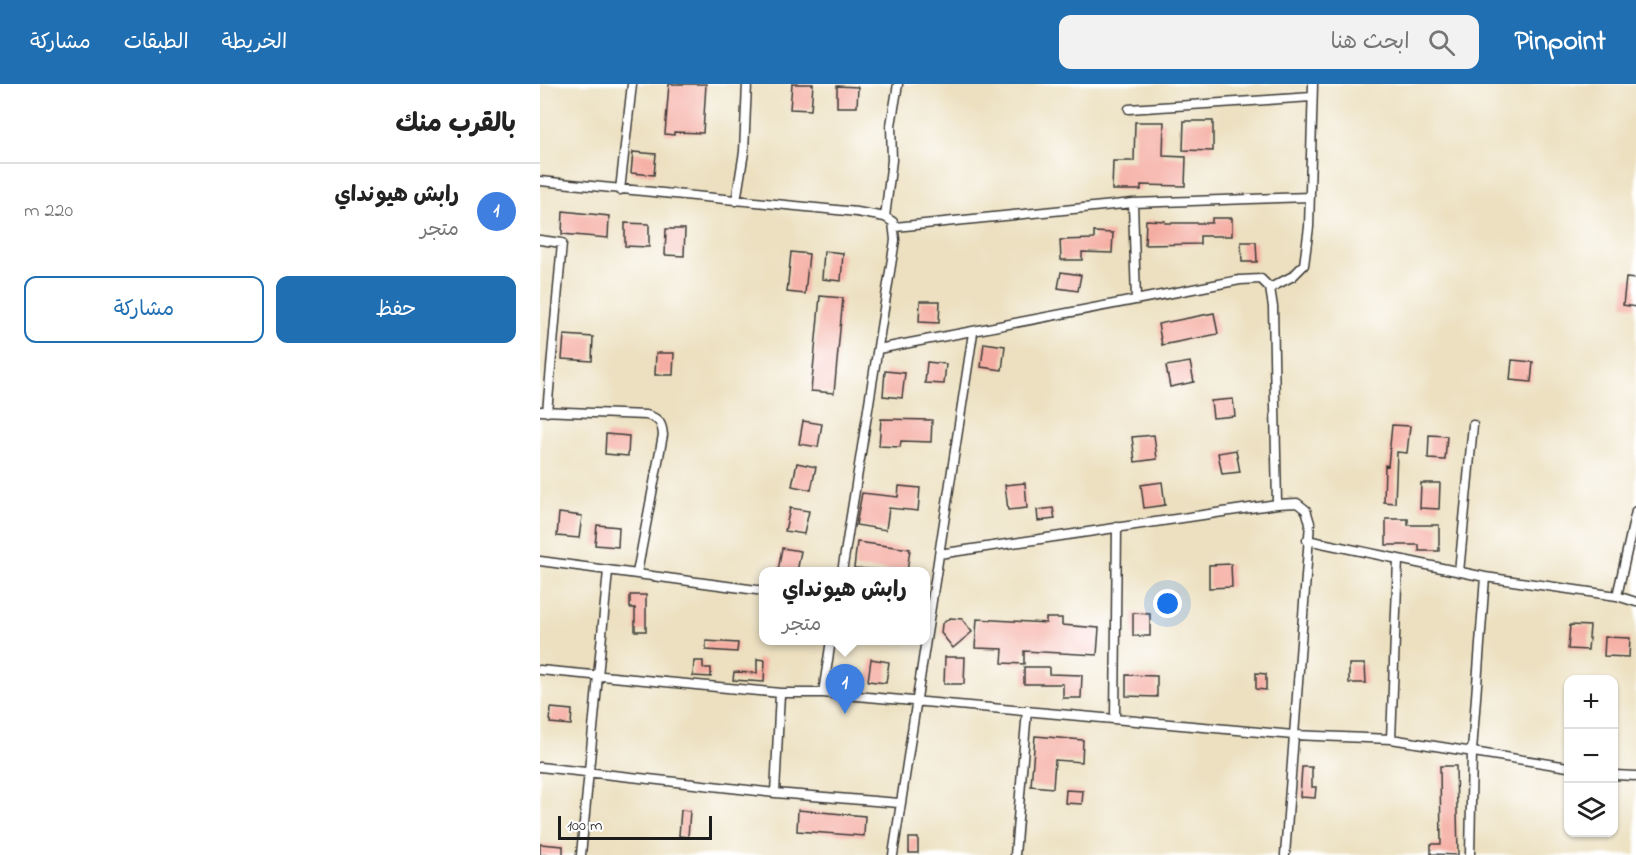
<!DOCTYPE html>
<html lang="ar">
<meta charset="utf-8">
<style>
body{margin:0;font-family:"Indie Flower","Playpen Sans Arabic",sans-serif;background:#f2f2f2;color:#222;direction:rtl}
.controls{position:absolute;right:18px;bottom:18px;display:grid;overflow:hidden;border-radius:12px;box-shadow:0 2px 4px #0004}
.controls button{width:54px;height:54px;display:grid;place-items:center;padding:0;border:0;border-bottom:2px solid #e0e0e0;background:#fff;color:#222;font:30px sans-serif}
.scale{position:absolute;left:18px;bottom:15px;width:154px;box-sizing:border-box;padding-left:6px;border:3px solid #1c1c1c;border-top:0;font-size:16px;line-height:21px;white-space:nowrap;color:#1c1c1c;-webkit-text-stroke:4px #fff;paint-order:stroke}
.you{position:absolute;left:628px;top:520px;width:21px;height:21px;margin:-15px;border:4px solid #fff;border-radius:50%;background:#1a73e8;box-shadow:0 0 0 9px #1a73e833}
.badge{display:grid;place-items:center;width:39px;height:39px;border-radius:50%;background:#1f6fb2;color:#fff;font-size:20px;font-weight:700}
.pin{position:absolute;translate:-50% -50px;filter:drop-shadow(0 2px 3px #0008)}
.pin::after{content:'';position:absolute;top:32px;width:21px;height:18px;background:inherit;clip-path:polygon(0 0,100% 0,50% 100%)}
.popup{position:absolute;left:219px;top:483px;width:171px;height:78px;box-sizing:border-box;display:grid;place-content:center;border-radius:12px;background:#fff;filter:drop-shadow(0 2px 4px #0005);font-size:20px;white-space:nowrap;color:#767676}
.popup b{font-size:22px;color:#222}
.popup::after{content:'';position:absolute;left:50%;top:100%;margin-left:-12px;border:12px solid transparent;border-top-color:#fff}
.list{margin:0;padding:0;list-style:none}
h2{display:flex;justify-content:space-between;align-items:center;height:78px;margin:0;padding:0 24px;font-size:26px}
h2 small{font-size:20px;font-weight:400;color:#767676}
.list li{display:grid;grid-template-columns:39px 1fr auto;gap:18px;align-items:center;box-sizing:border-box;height:96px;padding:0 24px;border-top:2px solid #e0e0e0}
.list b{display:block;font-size:22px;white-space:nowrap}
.list p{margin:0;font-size:20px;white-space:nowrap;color:#767676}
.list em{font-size:20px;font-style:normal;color:#767676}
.actions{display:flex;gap:12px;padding:18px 24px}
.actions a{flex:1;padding:14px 0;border:2px solid #1f6fb2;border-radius:12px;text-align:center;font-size:21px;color:#1f6fb2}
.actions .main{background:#1f6fb2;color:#fff}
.icon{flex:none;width:33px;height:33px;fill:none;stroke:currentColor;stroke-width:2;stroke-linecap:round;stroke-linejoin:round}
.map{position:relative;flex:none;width:1096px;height:771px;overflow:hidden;direction:ltr}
header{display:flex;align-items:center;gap:36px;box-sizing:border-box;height:84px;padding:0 30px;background:#1f6fb2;color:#fff}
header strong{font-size:28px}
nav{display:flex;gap:33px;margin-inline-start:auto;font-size:21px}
.search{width:420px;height:54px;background:#f2f2f2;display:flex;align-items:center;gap:15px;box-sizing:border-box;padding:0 21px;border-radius:12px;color:#767676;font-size:22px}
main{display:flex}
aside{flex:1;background:#fff}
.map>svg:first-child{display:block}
.building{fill:#f5ada3}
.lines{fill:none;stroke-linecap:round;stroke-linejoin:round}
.street-casing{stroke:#3b3935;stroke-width:11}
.street{stroke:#fff;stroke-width:8}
</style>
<header>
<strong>Pinpoint</strong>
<div class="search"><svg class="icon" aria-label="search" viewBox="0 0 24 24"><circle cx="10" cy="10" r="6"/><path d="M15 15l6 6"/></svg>ابحث هنا</div>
<nav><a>الخريطة</a><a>الطبقات</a><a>مشاركة</a></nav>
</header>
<main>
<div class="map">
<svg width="1096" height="771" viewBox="0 0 1096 771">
<rect width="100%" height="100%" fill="#fff"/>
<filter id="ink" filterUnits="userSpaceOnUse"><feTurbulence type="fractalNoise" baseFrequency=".0167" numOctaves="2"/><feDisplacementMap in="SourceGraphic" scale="12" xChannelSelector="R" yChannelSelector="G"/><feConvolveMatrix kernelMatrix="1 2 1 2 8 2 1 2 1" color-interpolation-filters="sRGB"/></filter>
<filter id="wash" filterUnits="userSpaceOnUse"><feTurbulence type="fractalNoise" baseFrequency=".008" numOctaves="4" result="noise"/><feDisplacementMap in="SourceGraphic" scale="24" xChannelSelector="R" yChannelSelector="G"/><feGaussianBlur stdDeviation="1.35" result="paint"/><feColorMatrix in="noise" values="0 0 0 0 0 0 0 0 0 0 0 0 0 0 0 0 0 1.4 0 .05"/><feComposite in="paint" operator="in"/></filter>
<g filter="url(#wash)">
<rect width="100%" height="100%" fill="#ece0c0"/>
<g id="blocks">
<!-- building -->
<path class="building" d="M 129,0 L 166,0 L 163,49 L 134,48 L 134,51 L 125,50 Z
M 252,0 L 273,0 L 271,26 L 250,25 Z
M 297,2 L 318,3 L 317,23 L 297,23 Z
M 644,37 L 673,37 L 673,67 L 643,66 Z
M 595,38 L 624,38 L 623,72 L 646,73 L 645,102 L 601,101 L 601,106 L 572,106 L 573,77 L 594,77 Z
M 93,68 L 116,70 L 114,91 L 91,89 Z
M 23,127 L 69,132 L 68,154 L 22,150 Z
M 672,134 L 692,134 L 692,152 L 660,152 L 660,160 L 605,161 L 606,136 L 625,137 L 625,139 L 672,139 Z
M 85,139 L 109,140 L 109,163 L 85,162 Z
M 126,145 L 145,145 L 144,172 L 125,171 Z
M 554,148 L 573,149 L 572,169 L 542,168 L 542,176 L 521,176 L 520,156 L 554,155 Z
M 701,158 L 716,158 L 717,178 L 702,178 Z
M 284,167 L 303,169 L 301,197 L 282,195 Z
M 251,168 L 269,170 L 265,210 L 247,208 Z
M 521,188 L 541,191 L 538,207 L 518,204 Z
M 1086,194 L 1096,195 L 1096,223 L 1083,221 Z
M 280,212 L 303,214 L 294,309 L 271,307 Z
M 380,217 L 400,217 L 399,239 L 379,238 Z
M 674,229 L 678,250 L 622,261 L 618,240 Z
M 24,251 L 53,253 L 52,277 L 22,275 Z
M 444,259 L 465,262 L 462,286 L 441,283 Z
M 116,269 L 134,269 L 133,291 L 115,291 Z
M 972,276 L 993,278 L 991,298 L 970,296 Z
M 387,278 L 406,280 L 404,300 L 385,299 Z
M 650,278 L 654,298 L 630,303 L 626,282 Z
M 345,287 L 365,289 L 362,314 L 343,312 Z
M 693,315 L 695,332 L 673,334 L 671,317 Z
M 341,335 L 392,336 L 391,358 L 361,357 L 360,363 L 339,362 Z
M 263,337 L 282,340 L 278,363 L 259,360 Z
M 852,341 L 870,342 L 867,369 L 857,368 L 855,419 L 844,418 L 845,381 L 848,382 Z
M 66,350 L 89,352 L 88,372 L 65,370 Z
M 614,351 L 617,375 L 595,378 L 592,353 Z
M 889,351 L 907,352 L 905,376 L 888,375 Z
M 696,366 L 700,388 L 682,390 L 678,369 Z
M 257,379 L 276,383 L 271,406 L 252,402 Z
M 622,398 L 625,421 L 604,424 L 601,401 Z
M 485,399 L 487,424 L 468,426 L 465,401 Z
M 881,399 L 900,399 L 899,425 L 880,424 Z
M 359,402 L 380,404 L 378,427 L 349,424 L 346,446 L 316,441 L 322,409 L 358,413 Z
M 250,424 L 269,427 L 264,450 L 245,447 Z
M 513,424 L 515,435 L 498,437 L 497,426 Z
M 19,429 L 42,432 L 39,454 L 17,452 Z
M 846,435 L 868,435 L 868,441 L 899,441 L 899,467 L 879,467 L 879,461 L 846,461 Z
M 57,441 L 79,443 L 78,463 L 55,461 Z
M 317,458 L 370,465 L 367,488 L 314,484 Z
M 242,464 L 261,467 L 257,488 L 238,487 Z
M 691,480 L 692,503 L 669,504 L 669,481 Z
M 90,511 L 106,511 L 106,547 L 95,547 L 95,524 L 90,524 Z
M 593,529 L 610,530 L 610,552 L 593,552 Z
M 410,534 L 422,535 L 432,548 L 413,564 L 401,549 L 402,540 Z
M 506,534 L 522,534 L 522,541 L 559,544 L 557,571 L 484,567 L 484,580 L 462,579 L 463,565 L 435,564 L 437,535 L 506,539 Z
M 1030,541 L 1050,542 L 1048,566 L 1028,565 Z
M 1065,553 L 1090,554 L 1089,573 L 1064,572 Z
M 166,557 L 198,559 L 197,568 L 166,566 Z
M 405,573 L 425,573 L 424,600 L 404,600 Z
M 217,575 L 225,576 L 224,598 L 193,596 L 194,588 L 217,589 Z
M 331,575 L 349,578 L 346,599 L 328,597 Z
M 154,577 L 163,577 L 163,584 L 171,584 L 171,593 L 153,592 Z
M 809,580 L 825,580 L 826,599 L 809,599 Z
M 484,583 L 509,583 L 509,590 L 542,591 L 541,614 L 523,614 L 523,600 L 484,600 Z
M 716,589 L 726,590 L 726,606 L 716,605 Z
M 586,591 L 617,592 L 617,613 L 586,612 Z
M 11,624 L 32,626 L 31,641 L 10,639 Z
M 495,652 L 543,656 L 542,678 L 515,676 L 513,704 L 491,702 Z
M 900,682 L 916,682 L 918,771 L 891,770 L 891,760 L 901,760 Z
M 762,683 L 772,683 L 772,703 L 776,703 L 775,714 L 760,713 Z
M 526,706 L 543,707 L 542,720 L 525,719 Z
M 141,726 L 150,727 L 148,753 L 139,752 Z
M 258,726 L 325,732 L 324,752 L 257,747 Z
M 369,754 L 378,754 L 378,769 L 369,769 Z
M 0,760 L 23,762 L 23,771 L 0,771 Z"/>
</g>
</g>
<g filter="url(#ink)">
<use href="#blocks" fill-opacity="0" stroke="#3b3935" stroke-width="1.5"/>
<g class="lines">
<defs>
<path id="street" d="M 589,25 L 772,13
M 0,97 L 317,128 L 345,133 L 353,138 L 355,156 L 302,488
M 80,106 L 92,0
M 196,117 L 204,68 L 207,0
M 593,119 L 596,216
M 345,133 L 352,76 L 351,41 L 358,0
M 355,143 L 593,119 L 770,113
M 0,156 L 22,159 L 7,328
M 730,204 L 753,192 L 764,181 L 769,143 L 773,0
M 338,265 L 700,196 L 721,195 L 730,204 L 733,223 L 737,420
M 0,327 L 106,331 C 118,334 122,338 123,351 L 97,489
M 767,456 L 945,493 L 1077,512 L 1096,518
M 399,470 L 737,420 L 757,419 L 766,426 L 770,439 L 745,771
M 0,477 L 224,507
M 919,488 L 933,341
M 1077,512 L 1096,427
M 0,586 L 240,609 L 283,609 L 291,556
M 240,609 L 235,709 L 359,719
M 283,609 L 753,651 L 851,655 L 1028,683
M 575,634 L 577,443
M 851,655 L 858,476
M 0,683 L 235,709
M 1074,691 L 1096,692
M 41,771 L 68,487
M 353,771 L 433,249
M 475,771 L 487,626
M 930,771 L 932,667 L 945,493"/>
</defs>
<!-- street casing -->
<use href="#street" class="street-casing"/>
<!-- street -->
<use href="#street" class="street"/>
</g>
</g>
</svg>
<div class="controls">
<button>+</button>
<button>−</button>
<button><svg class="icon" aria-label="layers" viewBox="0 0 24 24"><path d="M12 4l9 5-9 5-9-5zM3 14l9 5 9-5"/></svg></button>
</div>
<div class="scale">100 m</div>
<div class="you"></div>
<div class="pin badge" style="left:305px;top:630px;background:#3f7fe0">1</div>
<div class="popup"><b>رابش هيونداي</b>متجر</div>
</div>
<aside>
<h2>بالقرب منك<small></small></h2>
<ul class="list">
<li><span class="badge" style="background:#3f7fe0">1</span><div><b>رابش هيونداي</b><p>متجر</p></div><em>220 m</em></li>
</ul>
<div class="actions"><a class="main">حفظ</a><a>مشاركة</a></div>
</aside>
</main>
